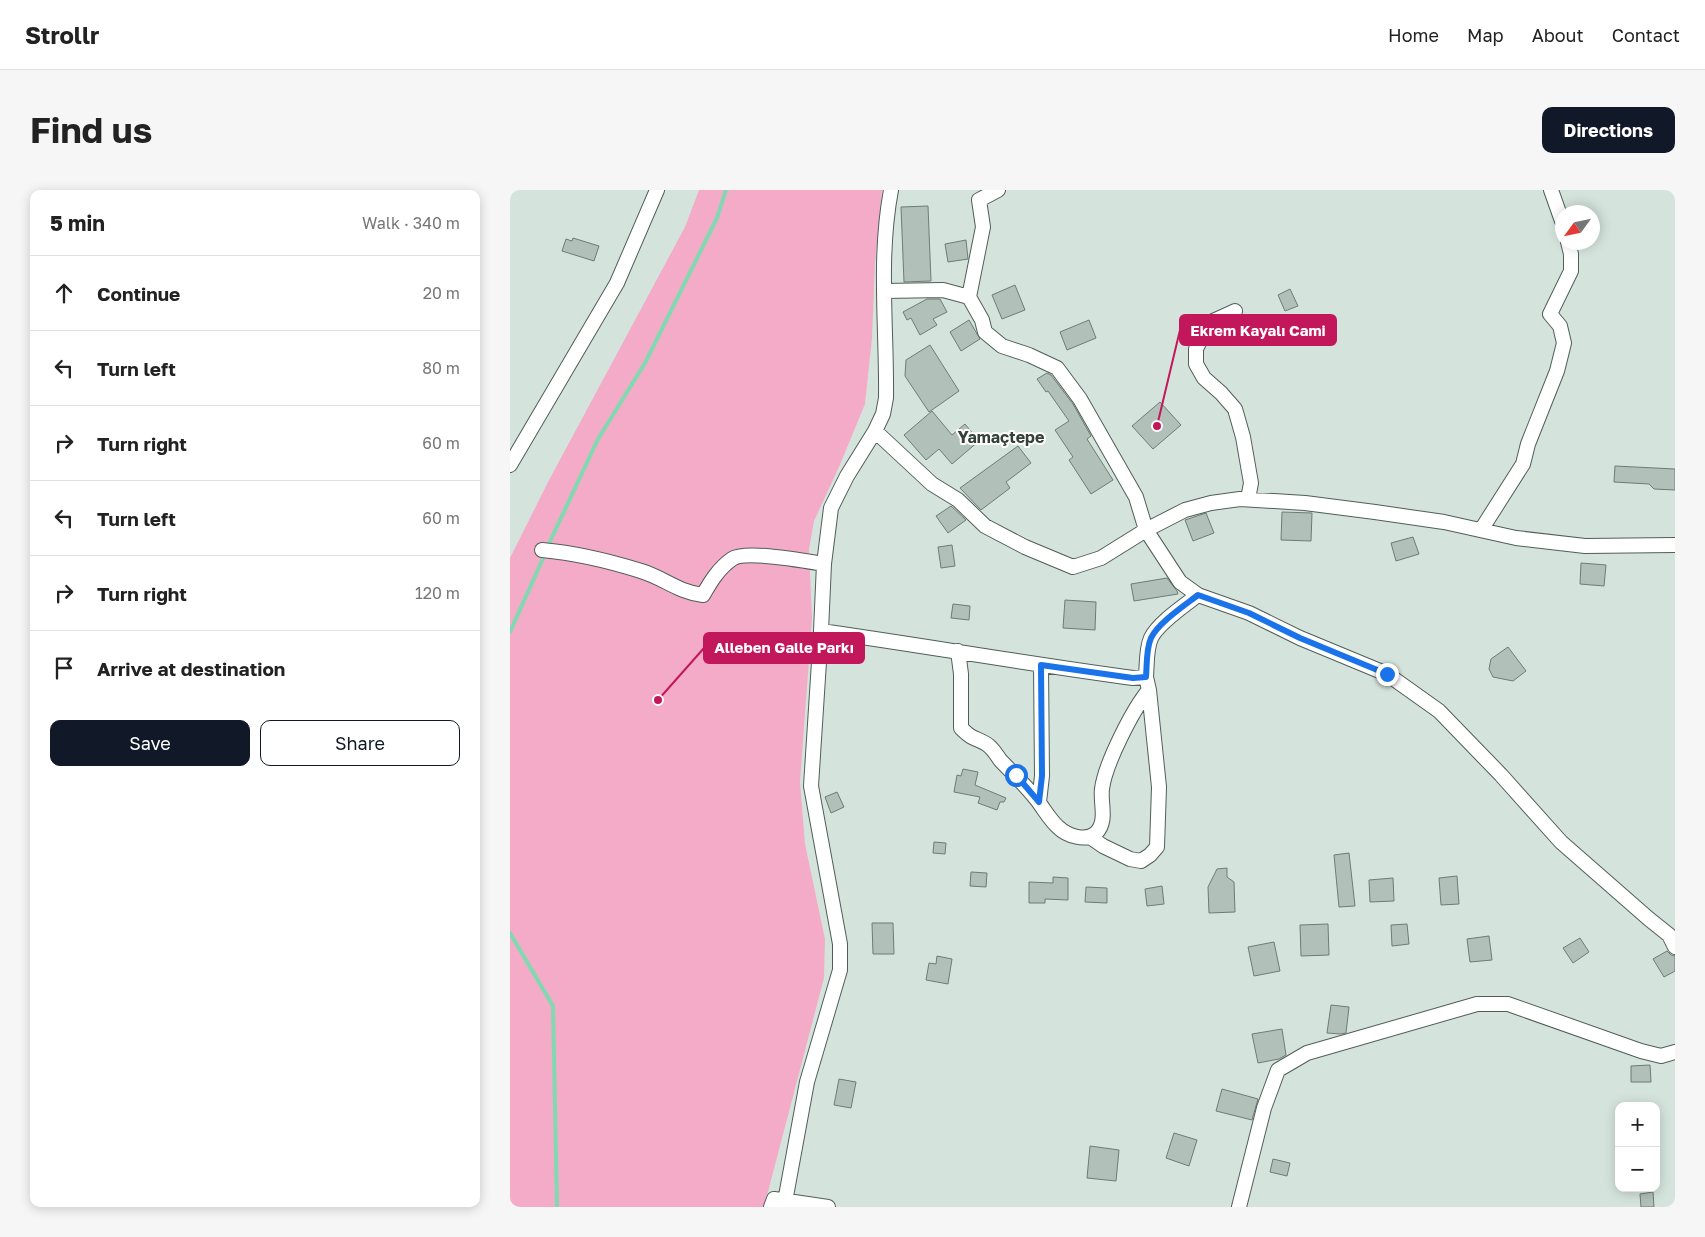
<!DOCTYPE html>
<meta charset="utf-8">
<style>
body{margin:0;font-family:"Golos Text",sans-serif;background:#f6f6f6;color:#222}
.controls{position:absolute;right:15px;bottom:15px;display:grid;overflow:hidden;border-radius:10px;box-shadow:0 2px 12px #0003}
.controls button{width:45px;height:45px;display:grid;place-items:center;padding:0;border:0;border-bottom:1px solid #e0e0e0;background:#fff;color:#222;font:25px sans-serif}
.compass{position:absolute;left:1045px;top:15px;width:45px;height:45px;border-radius:50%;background:#fff;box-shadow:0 2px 12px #0003;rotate:237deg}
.stop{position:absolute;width:15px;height:15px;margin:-11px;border:4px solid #1a73e8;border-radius:50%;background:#fff}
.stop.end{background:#1a73e8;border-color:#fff;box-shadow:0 1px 5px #0008}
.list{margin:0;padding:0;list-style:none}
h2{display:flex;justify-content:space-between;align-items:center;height:65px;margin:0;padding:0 20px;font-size:21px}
h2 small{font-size:16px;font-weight:400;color:#767676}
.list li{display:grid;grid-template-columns:32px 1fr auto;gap:15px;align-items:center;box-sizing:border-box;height:75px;padding:0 20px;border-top:1px solid #e0e0e0}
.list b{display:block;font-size:19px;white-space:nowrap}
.list em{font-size:16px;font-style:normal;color:#767676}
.actions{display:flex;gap:10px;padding:15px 20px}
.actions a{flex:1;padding:11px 0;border:1px solid #111827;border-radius:10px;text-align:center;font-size:18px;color:#111827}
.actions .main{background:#111827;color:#fff}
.icon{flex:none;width:28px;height:28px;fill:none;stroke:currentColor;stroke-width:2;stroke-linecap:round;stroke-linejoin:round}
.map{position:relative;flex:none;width:1165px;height:1017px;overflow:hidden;border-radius:10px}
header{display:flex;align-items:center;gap:30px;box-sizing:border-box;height:70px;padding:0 25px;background:#fff;border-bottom:1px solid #e0e0e0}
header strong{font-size:24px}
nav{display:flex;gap:28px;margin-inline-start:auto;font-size:18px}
.intro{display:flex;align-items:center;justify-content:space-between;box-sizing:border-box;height:120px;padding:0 30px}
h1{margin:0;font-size:35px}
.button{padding:12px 22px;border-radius:10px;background:#111827;color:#fff;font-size:18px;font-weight:700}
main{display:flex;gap:30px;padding:0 30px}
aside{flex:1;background:#fff;border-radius:10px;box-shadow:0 2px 12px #0003}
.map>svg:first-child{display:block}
.green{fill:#f4abc7}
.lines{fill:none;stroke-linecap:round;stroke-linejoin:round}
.stream{stroke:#81d9b1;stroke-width:4}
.building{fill:#b1c1b9;stroke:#6d7c74}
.minor-casing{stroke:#505e57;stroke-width:16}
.minor{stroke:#fff;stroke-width:14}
.route{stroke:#1a73e8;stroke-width:6}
.labels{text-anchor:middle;stroke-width:4;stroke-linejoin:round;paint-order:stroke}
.quarter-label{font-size:16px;font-weight:bold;fill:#34413b;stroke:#fff}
.leader{fill:none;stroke:#c2185b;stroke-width:2}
.callout-dot{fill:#c2185b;stroke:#fff;stroke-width:2}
.callout{fill:#c2185b;stroke:#c2185b;stroke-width:2}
.callout-label{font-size:15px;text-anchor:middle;font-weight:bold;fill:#fff}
</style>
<header>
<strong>Strollr</strong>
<nav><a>Home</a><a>Map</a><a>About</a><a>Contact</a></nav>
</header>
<div class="intro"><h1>Find us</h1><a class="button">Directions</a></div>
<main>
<aside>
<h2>5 min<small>Walk · 340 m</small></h2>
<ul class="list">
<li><svg class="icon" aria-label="ahead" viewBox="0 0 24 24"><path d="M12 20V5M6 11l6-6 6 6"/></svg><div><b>Continue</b></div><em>20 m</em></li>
<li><svg class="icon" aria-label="left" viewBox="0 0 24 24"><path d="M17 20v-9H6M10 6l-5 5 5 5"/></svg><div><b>Turn left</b></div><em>80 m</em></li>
<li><svg class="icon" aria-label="right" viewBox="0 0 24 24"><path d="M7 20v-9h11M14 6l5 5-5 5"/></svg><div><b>Turn right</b></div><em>60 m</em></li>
<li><svg class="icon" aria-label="left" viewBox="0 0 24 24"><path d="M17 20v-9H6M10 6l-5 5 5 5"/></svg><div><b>Turn left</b></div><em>60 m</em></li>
<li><svg class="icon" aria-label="right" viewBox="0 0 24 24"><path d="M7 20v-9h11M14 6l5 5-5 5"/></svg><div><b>Turn right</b></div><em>120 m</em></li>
<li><svg class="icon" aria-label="arrive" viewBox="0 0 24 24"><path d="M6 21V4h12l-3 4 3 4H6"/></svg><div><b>Arrive at destination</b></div></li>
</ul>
<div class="actions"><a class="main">Save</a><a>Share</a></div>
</aside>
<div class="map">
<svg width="1165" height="1017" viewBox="0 0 1165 1017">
<rect width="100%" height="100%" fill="#d4e4dc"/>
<!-- green -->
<path class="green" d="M 189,0 L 372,0 L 365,74 L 362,148 L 355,214 L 329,277 L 304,331 L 299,359 L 302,429 L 290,592 L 295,654 L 315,749 L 314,788 L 254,1017 L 0,1017 L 0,368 L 38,292 L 175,37 Z"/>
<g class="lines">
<!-- stream -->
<path class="stream" d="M 37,358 L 88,249 L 135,173 L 207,28 L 216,0
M 0,442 L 35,364
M 0,743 L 43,816 L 47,1017"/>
</g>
<!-- building -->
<path class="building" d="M 418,16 L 421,91 L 394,92 L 391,17 Z
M 63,48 L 89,56 L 84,71 L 52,61 L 56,49 L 62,51 Z
M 456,50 L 458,69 L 438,72 L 435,54 Z
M 505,95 L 515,120 L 492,129 L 482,105 Z
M 780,99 L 788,116 L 775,121 L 768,105 Z
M 417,109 L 430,109 L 437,122 L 423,129 L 427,135 L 410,145 L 401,128 L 397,130 L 393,122 Z
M 459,130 L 470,149 L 451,161 L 440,142 Z
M 579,130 L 586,148 L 557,160 L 550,142 Z
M 420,155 L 449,201 L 419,222 L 395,186 L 396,170 Z
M 537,183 L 541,185 L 563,214 L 581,246 L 577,249 L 603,290 L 581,304 L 559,270 L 563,267 L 545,240 L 559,231 L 538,201 L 536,202 L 527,189 Z
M 650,212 L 671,235 L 643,259 L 622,236 Z
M 422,221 L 442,245 L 455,234 L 469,251 L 442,274 L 429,259 L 416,270 L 394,245 Z
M 508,256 L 521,273 L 496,292 L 500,298 L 471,320 L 450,298 Z
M 1105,276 L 1165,279 L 1165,300 L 1144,299 L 1139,294 L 1104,292 Z
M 441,316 L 456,330 L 438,343 L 426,326 Z
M 772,322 L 802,323 L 801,351 L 771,350 Z
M 696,323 L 704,343 L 683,351 L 675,330 Z
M 903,347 L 909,364 L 886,371 L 881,353 Z
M 442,355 L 445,376 L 431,378 L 428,357 Z
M 1071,373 L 1096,375 L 1094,396 L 1070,394 Z
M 657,388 L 667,401 L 668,404 L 624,411 L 621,394 Z
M 555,410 L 586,412 L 585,440 L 553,438 Z
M 443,414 L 460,416 L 459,430 L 441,428 Z
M 998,457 L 1016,481 L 1003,491 L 983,487 L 979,479 L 981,469 Z
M 453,579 L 468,582 L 465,595 L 496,608 L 494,612 L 490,612 L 487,620 L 468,613 L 470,607 L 444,602 L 447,585 L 451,586 Z
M 327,602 L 334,617 L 321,623 L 315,607 Z
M 424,652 L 436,653 L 435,664 L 423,663 Z
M 839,663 L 845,716 L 829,717 L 824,665 Z
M 717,678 L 717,687 L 724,692 L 725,722 L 699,723 L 698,697 L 707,679 Z
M 461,682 L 477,683 L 476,697 L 460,696 Z
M 947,686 L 949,714 L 931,715 L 929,688 Z
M 543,687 L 558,688 L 558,710 L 535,709 L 535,713 L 519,713 L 519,692 L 543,693 Z
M 883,688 L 884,711 L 860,712 L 859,690 Z
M 652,696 L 654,714 L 637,716 L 635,699 Z
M 576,697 L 597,698 L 597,713 L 575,712 Z
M 362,733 L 383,733 L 384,764 L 363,764 Z
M 818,734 L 819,765 L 791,766 L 790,735 Z
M 897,734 L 899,754 L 882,756 L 881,735 Z
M 979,746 L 982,770 L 960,772 L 957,749 Z
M 1070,748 L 1079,762 L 1063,773 L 1053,758 Z
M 764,752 L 770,781 L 744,786 L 738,757 Z
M 1157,761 L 1161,765 L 1165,766 L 1165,781 L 1154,787 L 1143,769 Z
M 427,766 L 442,769 L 438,794 L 416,790 L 419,773 L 426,774 Z
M 821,815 L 839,817 L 836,843 L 830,844 L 817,843 Z
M 772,839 L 776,865 L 769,869 L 748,873 L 742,844 Z
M 1140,875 L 1141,892 L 1121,892 L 1121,876 Z
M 329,889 L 346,892 L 341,918 L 324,915 Z
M 712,899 L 748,909 L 742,930 L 706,921 Z
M 664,943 L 687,950 L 679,976 L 656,968 Z
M 580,956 L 609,960 L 606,991 L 577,988 Z
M 763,969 L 780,973 L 777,986 L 760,982 Z
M 1143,1002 L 1144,1017 L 1131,1017 L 1130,1004 Z"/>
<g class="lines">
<defs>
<path id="minor" d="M 1041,0 L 1052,31
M 374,101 L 433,100 L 459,107 L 472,130 L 475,142 L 492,156 L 519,165 L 547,178 L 570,209 L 626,307 L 636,340 L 670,392 L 688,405 L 739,423 L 790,448 L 877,484 L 929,521 L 991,585 L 1051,652 L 1139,729 L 1159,745 L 1165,757
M 459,107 L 473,37 L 469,10 L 488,0
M 725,121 L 703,131 L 694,142 L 686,159 L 686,174 L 694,188 L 711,203 L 725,219 L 733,247 L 741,293 L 738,309
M 365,241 L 422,294 L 448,310 L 475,336 L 515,357 L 563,377 L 591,368 L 636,340 L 675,320 L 701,313 L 730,309 L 795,313 L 865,322 L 934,332 L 1006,348 L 1075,356 L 1165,355
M 0,275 L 107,93 L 147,0
M 971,340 L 1013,274 L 1018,254 L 1047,181 L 1054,153 L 1050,136 L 1040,124 L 1061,81 L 1061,64 L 1058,52
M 32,360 C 66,363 99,371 131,381 C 154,388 168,402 193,405 C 201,391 209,378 222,369 C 235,360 296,371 314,374
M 311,441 C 416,456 519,474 623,488 L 636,487 C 637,475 636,459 641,448 C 648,433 675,415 688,405
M 448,461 L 451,484 L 451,538 C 454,541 458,545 462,547 C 468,550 475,552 479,556 C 484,560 487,566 491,571 C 504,584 516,596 527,610 C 534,619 540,630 548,637 C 557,646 576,652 586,643 C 598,631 590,613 592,599 C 595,574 623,519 639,500 L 636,487
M 529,612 L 532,586 L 531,475
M 580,647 L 593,656 L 620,669 L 631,671 L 640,665 L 647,657 L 649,597 L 639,500
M 261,1017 L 264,1009 L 318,1017
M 274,1017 L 297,892 L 330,780 L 330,754 L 301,596 L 311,441 L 314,374 L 321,318 L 337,286 L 365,241 L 373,224 L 376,208 C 377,139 368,69 381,0
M 729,1017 L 754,918 L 768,880 L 797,863 L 967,814 L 998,814 L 1131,861 L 1151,866 L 1165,862"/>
</defs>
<!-- minor casing -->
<use href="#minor" class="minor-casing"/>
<!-- minor -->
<use href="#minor" class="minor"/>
</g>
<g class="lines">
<!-- route -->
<path class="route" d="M 506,585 L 529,612 L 532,586 L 531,475 L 623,488 L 636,487 C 637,475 636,459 641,448 C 648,433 675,415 688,405 L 739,423 L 790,448 L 877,484"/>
</g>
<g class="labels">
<!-- quarter labels -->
<g class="quarter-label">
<text x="491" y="253">Yamaçtepe</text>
</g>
</g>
<!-- callouts -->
<path class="leader" d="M647 236L670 140M148 510L194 458"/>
<g class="callout-dot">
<circle cx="647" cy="236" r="5"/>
<circle cx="148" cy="510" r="5"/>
</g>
<g class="callout">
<rect x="670" y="125" width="156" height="30" rx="5"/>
<rect x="194" y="443" width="160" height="30" rx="5"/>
</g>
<g class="callout-label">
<text x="748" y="146">Ekrem Kayalı Cami</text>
<text x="274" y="463">Alleben Galle Parkı</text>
</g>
</svg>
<div class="controls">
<button>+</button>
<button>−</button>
</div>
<svg class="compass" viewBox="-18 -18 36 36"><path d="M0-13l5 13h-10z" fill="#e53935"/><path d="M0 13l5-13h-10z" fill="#767676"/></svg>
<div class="stop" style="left:506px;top:585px"></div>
<div class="stop end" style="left:877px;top:484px"></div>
</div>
</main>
